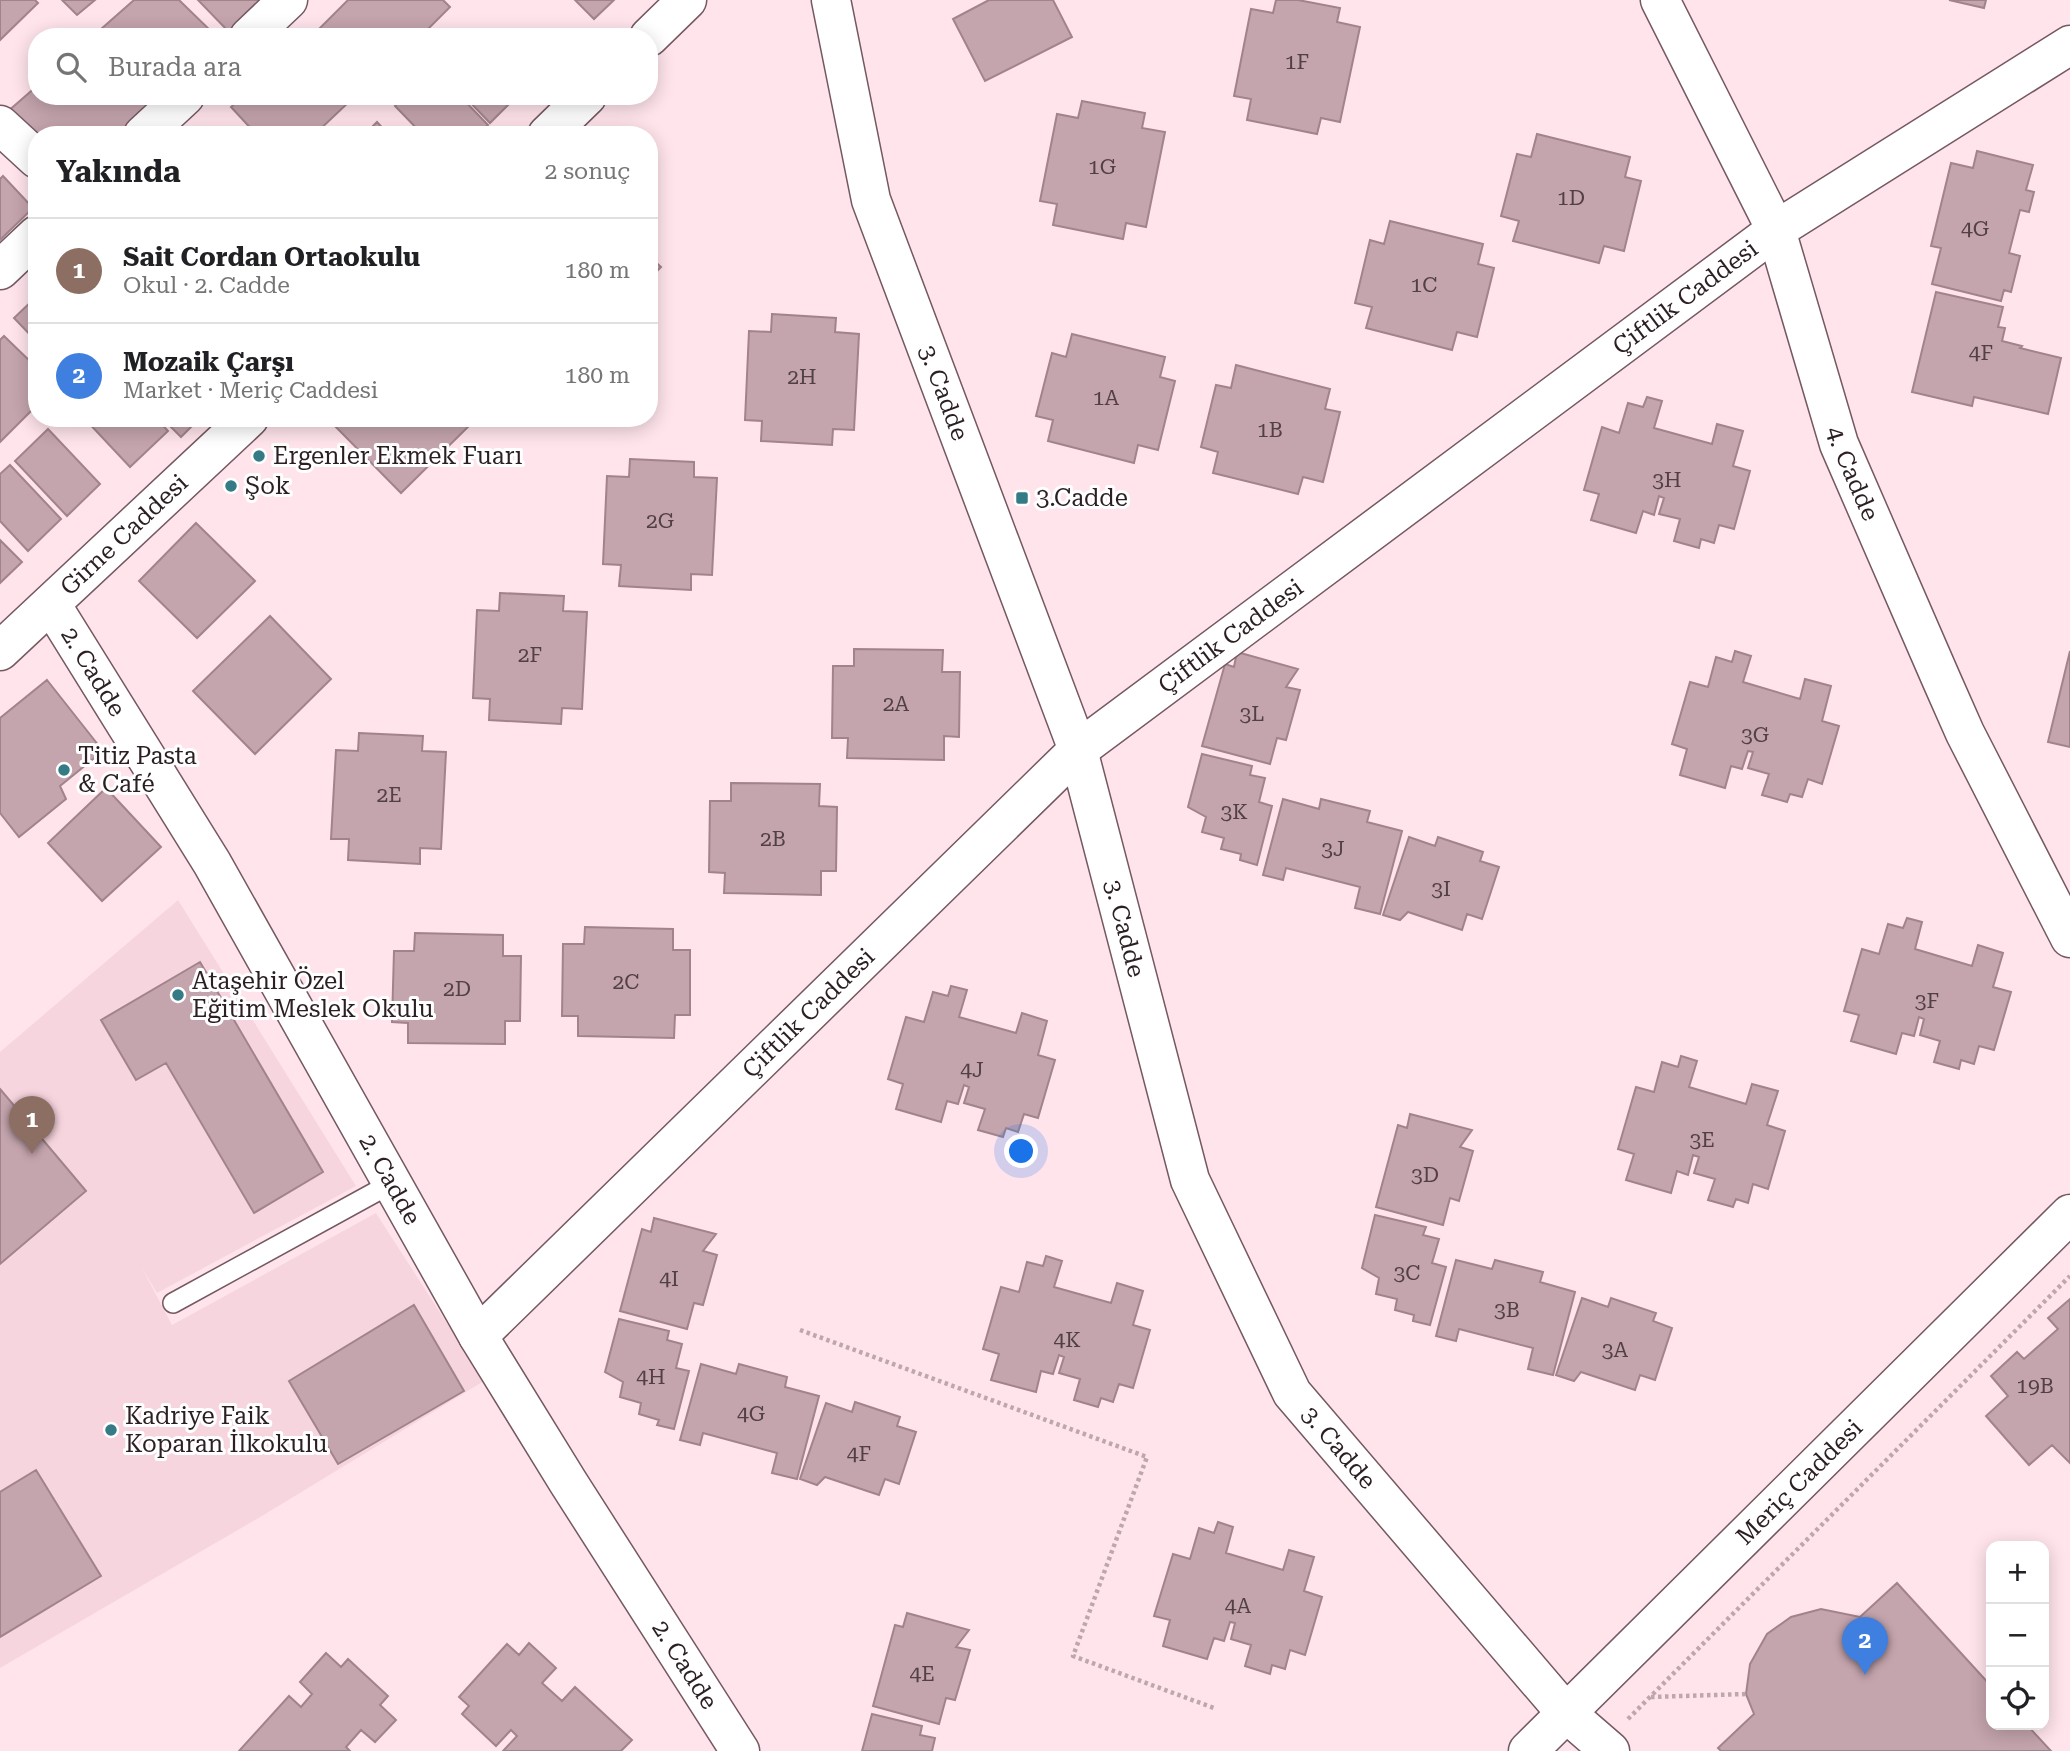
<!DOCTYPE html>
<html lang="tr">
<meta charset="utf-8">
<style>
body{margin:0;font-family:"Roboto Serif",serif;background:#f2f2f2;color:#202124}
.controls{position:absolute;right:21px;bottom:21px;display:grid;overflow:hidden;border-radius:14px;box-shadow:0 4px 18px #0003}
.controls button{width:63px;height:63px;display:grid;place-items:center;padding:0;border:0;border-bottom:2px solid #e0e0e0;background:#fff;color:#202124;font:35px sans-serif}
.you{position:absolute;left:1022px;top:1152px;width:24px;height:24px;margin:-18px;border:5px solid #fff;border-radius:50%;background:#1a73e8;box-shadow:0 0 0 10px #1a73e833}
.badge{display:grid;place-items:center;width:46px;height:46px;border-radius:50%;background:#b45309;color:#fff;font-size:23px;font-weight:700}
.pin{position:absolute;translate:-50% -58px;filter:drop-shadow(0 2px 4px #0008)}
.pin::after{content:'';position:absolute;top:37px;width:24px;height:21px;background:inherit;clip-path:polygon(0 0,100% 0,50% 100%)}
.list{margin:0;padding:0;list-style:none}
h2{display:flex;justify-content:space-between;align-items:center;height:91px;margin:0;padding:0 28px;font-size:30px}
h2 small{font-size:23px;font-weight:400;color:#757577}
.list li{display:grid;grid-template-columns:46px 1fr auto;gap:21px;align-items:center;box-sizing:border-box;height:105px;padding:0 28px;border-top:2px solid #e0e0e0}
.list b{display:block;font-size:26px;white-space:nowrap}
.list p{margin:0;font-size:23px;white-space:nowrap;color:#757577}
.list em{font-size:23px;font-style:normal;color:#757577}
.icon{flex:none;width:38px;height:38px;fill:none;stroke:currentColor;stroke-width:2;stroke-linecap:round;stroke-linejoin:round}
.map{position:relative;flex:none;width:2070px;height:1751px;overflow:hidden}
.search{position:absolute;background:#fff;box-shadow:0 4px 18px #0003;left:28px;top:28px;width:630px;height:77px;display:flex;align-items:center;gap:18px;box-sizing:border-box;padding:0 24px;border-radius:28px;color:#757577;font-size:26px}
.panel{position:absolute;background:#fff;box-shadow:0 4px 18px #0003;left:28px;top:126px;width:630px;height:301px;border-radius:28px}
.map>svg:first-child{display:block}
.built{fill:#f7d5df}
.building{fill:#c4a4ad;stroke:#a2838c;stroke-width:2}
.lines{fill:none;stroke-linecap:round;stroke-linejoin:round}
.service-casing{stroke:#755861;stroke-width:22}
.minor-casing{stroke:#755861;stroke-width:41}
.tertiary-casing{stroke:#755861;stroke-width:41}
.path{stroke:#bda7ad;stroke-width:4.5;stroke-dasharray:3.5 3.5;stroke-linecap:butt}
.service{stroke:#fff;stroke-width:19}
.minor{stroke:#fff;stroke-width:38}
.tertiary{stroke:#fff;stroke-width:38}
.poi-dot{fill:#357b86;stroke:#fff;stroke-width:2.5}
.labels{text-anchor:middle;stroke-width:6;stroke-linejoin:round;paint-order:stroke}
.number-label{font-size:21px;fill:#514045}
.street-label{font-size:24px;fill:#2b1f22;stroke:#fff}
.poi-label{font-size:24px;fill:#2b1f22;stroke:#fff;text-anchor:start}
</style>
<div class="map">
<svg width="2070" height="1751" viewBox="0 0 2070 1751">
<rect width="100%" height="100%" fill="#ffe4eb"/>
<!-- built -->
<path class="built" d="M 178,900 L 356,1186 L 157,1293 L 142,1268 L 172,1325 L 376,1213 L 484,1381 L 262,1516 L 0,1668 L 0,1052 Z"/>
<!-- building -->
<path class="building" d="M 0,0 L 35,0 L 38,3 L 0,40 Z
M 62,0 L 95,0 L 77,15 Z
M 134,0 L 179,0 L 217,37 L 92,37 Z
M 198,0 L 262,0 L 263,1 L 230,33 Z
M 348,0 L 443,0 L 450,7 L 420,37 L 327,37 L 319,29 Z
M 575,0 L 614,0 L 594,19 Z
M 989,0 L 1053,0 L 1072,37 L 985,81 L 953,19 Z
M 1276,0 L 1298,0 L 1340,8 L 1337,22 L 1360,27 L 1340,122 L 1321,118 L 1317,134 L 1247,120 L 1251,99 L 1234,96 L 1251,9 L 1273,13 Z
M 1949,0 L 1986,0 L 1984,8 Z
M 37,86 L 37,96 L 164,96 L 125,135 L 37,135 L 6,113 Z
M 243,96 L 346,96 L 350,101 L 314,135 L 257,135 L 231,107 Z
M 405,96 L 460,96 L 488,125 L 478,135 L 423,135 L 395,106 Z
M 464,96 L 517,96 L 490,123 Z
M 1082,101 L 1145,113 L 1142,128 L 1165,132 L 1146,227 L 1126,223 L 1123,239 L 1053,225 L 1057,204 L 1040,201 L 1057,114 L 1078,118 Z
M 377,122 L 389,135 L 364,135 Z
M 1537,134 L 1630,157 L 1625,177 L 1641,181 L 1624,251 L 1604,246 L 1599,263 L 1513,241 L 1519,221 L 1501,216 L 1517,154 L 1531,157 Z
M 1977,151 L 2033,165 L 2026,190 L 2034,192 L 2029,212 L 2020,210 L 2009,253 L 2020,256 L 2011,292 L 2004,290 L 2001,301 L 1932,284 L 1941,248 L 1931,246 L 1951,163 L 1973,168 Z
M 3,176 L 33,208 L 0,240 L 0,179 Z
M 1390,221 L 1483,244 L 1478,264 L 1494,268 L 1477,337 L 1457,332 L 1452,350 L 1366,328 L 1372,307 L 1355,303 L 1370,240 L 1384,244 Z
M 649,256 L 661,267 L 649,279 Z
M 1936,292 L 2003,307 L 1998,327 L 2005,328 L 2002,341 L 2022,346 L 2020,348 L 2061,358 L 2048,414 L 1974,397 L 1972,406 L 1912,392 Z
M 37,296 L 37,342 L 14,318 Z
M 772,314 L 836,318 L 835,332 L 859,334 L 854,430 L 833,429 L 832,445 L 761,441 L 762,421 L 745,420 L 749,331 L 771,332 Z
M 1072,334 L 1165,357 L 1160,377 L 1175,381 L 1158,450 L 1138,445 L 1134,463 L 1048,441 L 1053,420 L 1036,416 L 1052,353 L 1066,357 Z
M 4,336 L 37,368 L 37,405 L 0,442 L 0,340 Z
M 1236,365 L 1330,389 L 1325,409 L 1340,412 L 1323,482 L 1303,477 L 1298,494 L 1213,473 L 1218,452 L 1201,447 L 1216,385 L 1231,388 Z
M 1647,397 L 1662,401 L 1654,428 L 1712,444 L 1717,424 L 1743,431 L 1733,466 L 1750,471 L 1734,529 L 1719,525 L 1714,543 L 1701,539 L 1699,548 L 1674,541 L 1680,519 L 1659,514 L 1664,498 L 1659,496 L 1654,515 L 1643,511 L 1636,533 L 1591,520 L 1599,494 L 1584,490 L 1602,427 L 1619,433 L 1628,403 L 1643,407 Z
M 84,418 L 156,418 L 168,431 L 130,467 Z
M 162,418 L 200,418 L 181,437 Z
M 327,418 L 477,418 L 401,493 Z
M 48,429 L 100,484 L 67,516 L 15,461 Z
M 630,459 L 694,462 L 694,477 L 717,478 L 712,575 L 691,574 L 691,590 L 619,586 L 621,565 L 603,564 L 607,476 L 629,477 Z
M 10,465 L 61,519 L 28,551 L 0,521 L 0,474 Z
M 196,523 L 255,581 L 197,638 L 139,581 Z
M 0,540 L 22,562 L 0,583 Z
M 500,593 L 564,596 L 563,611 L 587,612 L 582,709 L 562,708 L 561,724 L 489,720 L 490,699 L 473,698 L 477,610 L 499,611 Z
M 270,616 L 331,679 L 255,754 L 193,691 Z
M 854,649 L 943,650 L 942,672 L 960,672 L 959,737 L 944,736 L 944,760 L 847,758 L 848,738 L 832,738 L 833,666 L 854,666 Z
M 1735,651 L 1751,656 L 1743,682 L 1800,699 L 1805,679 L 1831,686 L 1822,721 L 1839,726 L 1822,784 L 1808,779 L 1802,797 L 1790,794 L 1787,802 L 1762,795 L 1769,774 L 1748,768 L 1753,752 L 1748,751 L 1742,769 L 1731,766 L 1725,788 L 1680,775 L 1687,749 L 1672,744 L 1690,682 L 1708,687 L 1716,657 L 1732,662 Z
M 2070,651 L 2070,747 L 2048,742 Z
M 1237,652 L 1298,669 L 1286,687 L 1300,690 L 1286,740 L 1277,738 L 1270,764 L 1202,746 L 1225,664 L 1234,667 Z
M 47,680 L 103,751 L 60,786 L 66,799 L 19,837 L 0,813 L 0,718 Z
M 359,733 L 423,736 L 422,751 L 446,752 L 441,849 L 420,848 L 420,864 L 348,860 L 349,839 L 331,839 L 336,750 L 358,751 Z
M 1202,754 L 1252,766 L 1250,775 L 1265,778 L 1259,802 L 1272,806 L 1257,865 L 1240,860 L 1241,854 L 1221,849 L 1224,838 L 1202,832 L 1206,817 L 1188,807 Z
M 731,783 L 820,784 L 819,806 L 837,807 L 836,871 L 821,871 L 821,895 L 724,893 L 725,873 L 709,872 L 710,801 L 731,801 Z
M 106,788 L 161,847 L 102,901 L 48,843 Z
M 1283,799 L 1319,809 L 1321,799 L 1370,811 L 1367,822 L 1402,831 L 1380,914 L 1355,908 L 1360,887 L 1286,868 L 1283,880 L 1263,875 Z
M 1409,837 L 1435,846 L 1438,837 L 1483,852 L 1480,861 L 1499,867 L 1482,919 L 1467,914 L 1462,930 L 1408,912 L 1400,920 L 1383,915 Z
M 1907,918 L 1922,922 L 1915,949 L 1972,966 L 1978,945 L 2003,953 L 1993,987 L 2011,992 L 1994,1050 L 1979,1046 L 1974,1064 L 1961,1060 L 1959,1069 L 1934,1062 L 1940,1041 L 1920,1035 L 1924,1019 L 1919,1017 L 1914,1036 L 1902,1033 L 1896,1054 L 1851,1041 L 1859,1015 L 1844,1011 L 1862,949 L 1879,954 L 1888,924 L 1903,928 Z
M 585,927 L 673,929 L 673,950 L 690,950 L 690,1015 L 675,1015 L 674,1038 L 578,1036 L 578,1016 L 562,1016 L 563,944 L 584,944 Z
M 415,933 L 503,935 L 503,956 L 521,956 L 520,1021 L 505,1021 L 505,1044 L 408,1043 L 408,1023 L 392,1022 L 394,951 L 414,951 Z
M 200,962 L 323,1172 L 254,1213 L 166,1063 L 136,1080 L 101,1020 Z
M 951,986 L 967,990 L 959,1017 L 1016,1033 L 1022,1013 L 1047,1021 L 1038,1055 L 1055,1060 L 1038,1118 L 1024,1114 L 1018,1132 L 1006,1128 L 1003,1137 L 978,1130 L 985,1109 L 964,1103 L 969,1087 L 964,1085 L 958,1104 L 947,1101 L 941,1122 L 896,1109 L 903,1084 L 888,1079 L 906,1017 L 924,1022 L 933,992 L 948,996 Z
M 1681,1056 L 1697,1061 L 1689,1087 L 1746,1104 L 1752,1084 L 1778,1091 L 1767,1125 L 1785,1131 L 1768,1189 L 1753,1184 L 1748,1203 L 1736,1199 L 1733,1207 L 1708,1200 L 1715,1179 L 1694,1173 L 1699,1157 L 1693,1155 L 1688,1175 L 1677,1171 L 1671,1193 L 1626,1180 L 1634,1154 L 1618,1149 L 1636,1087 L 1654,1092 L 1662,1062 L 1678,1067 Z
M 0,1089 L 86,1191 L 0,1264 Z
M 1410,1114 L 1472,1130 L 1460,1147 L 1473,1151 L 1459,1201 L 1450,1198 L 1443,1225 L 1376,1207 L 1398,1125 L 1407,1128 Z
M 1375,1215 L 1426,1227 L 1423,1235 L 1439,1239 L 1432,1263 L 1446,1267 L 1430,1325 L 1413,1321 L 1414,1315 L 1395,1310 L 1397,1299 L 1376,1294 L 1379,1278 L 1362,1268 Z
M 654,1218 L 716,1234 L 703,1251 L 717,1255 L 703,1305 L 694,1303 L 687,1329 L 620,1311 L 642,1229 L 651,1232 Z
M 1046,1256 L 1062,1261 L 1054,1287 L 1111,1303 L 1117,1283 L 1143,1291 L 1133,1325 L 1150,1330 L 1133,1388 L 1119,1384 L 1113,1402 L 1101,1398 L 1098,1407 L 1074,1400 L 1080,1379 L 1059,1373 L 1064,1357 L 1059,1355 L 1053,1374 L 1041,1371 L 1036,1392 L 991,1380 L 999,1354 L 983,1349 L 1001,1287 L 1019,1292 L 1027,1262 L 1043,1266 Z
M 1456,1260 L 1492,1269 L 1495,1260 L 1543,1272 L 1540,1282 L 1575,1292 L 1553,1375 L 1528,1369 L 1533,1348 L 1459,1329 L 1456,1341 L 1436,1336 Z
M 1582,1298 L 1608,1307 L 1611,1298 L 1656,1313 L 1653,1321 L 1672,1328 L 1655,1380 L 1640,1375 L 1635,1390 L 1581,1372 L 1574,1381 L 1556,1375 Z
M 2070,1299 L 2070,1463 L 2052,1445 L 2029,1465 L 1986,1416 L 2008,1396 L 1991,1376 L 2017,1352 L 2024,1359 L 2058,1329 L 2048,1318 Z
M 414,1305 L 464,1391 L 338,1464 L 289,1381 Z
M 619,1319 L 669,1331 L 667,1340 L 682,1344 L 676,1368 L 689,1371 L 674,1429 L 657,1425 L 659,1420 L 639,1414 L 641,1403 L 620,1397 L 623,1382 L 605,1372 Z
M 701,1364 L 736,1374 L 739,1364 L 787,1377 L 785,1387 L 819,1396 L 797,1479 L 772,1473 L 777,1453 L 703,1433 L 700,1445 L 680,1440 Z
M 855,1402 L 900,1417 L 897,1426 L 916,1432 L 899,1484 L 885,1479 L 879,1495 L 825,1477 L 817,1485 L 800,1479 L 826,1403 L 852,1412 Z
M 36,1470 L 101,1576 L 0,1637 L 0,1492 Z
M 1218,1522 L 1233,1527 L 1226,1553 L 1283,1570 L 1289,1550 L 1314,1557 L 1304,1591 L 1322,1597 L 1305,1655 L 1290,1650 L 1285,1669 L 1272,1665 L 1270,1674 L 1245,1666 L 1251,1645 L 1231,1639 L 1235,1623 L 1230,1622 L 1224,1641 L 1214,1638 L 1207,1659 L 1163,1646 L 1170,1620 L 1154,1616 L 1173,1554 L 1190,1559 L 1199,1528 L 1214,1533 Z
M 1897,1583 L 1991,1686 L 1991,1725 L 2027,1725 L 2051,1751 L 1721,1751 L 1718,1748 L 1754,1714 L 1746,1694 L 1750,1664 L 1767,1634 L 1791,1617 L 1821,1609 L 1860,1617 Z
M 907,1613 L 969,1630 L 956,1647 L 970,1650 L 955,1700 L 946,1698 L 939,1724 L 873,1706 L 895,1625 L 903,1627 Z
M 529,1643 L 556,1668 L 542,1683 L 562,1701 L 575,1687 L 632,1740 L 621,1751 L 503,1751 L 517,1736 L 511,1730 L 496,1746 L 462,1714 L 469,1706 L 459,1697 L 507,1644 L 519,1655 Z
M 326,1653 L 341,1667 L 348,1659 L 388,1696 L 380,1705 L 396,1720 L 375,1742 L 361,1730 L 346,1747 L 350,1751 L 239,1751 L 289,1696 L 301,1707 L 312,1694 L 300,1682 Z
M 872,1714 L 922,1726 L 920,1735 L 935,1738 L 932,1751 L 862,1751 Z"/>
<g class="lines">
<defs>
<path id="service" d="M 173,1303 L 392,1183"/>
<g id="minor">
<path id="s1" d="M 1660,0 L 1776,230 L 1839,444 L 1942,681 L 1965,733 L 2070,938"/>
<path d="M 249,37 L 288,0"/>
<path d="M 143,135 L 185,96"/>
<path d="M 0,270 L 37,235"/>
<path id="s2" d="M 51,604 L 212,863 L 478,1336 L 568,1482 L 740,1751"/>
<path id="s3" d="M 478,1336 L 1078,750 L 1776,230 L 2070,45"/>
<path id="s4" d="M 1528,1751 L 2070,1214"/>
</g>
<g id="tertiary">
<path id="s5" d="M 831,0 L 871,200 L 1078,750 L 1190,1180 L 1292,1393 L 1565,1712 L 1610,1751"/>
<path d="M 649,37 L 687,0"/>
<path d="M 0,125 L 37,159"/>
<path d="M 547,135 L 587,96"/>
<path id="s6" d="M 0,651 L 249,418"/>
</g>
</defs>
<!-- service casing -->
<use href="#service" class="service-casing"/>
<!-- minor casing -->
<use href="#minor" class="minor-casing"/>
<!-- tertiary casing -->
<use href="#tertiary" class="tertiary-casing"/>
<!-- path -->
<path class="path" d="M 800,1330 L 1147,1457 L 1073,1656 L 1214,1708
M 1651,1697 L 1746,1694
M 1628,1719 L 2070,1276"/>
<!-- service -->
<use href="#service" class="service"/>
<!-- minor -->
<use href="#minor" class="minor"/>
<!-- tertiary -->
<use href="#tertiary" class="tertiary"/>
</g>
<!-- markers -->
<g class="poi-dot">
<circle cx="259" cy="456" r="7"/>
<circle cx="231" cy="486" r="7"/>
<rect x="1015" y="491" width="14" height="14" rx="3.5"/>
<circle cx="64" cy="770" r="7"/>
<circle cx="178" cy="995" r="7"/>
<circle cx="111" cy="1430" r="7"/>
</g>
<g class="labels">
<!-- number labels -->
<g class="number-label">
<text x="1297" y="69">1F</text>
<text x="1102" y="174">1G</text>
<text x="1571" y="205">1D</text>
<text x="1975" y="236">4G</text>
<text x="1424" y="292">1C</text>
<text x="1981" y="360">4F</text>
<text x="802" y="384">2H</text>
<text x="1106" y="405">1A</text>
<text x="1270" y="437">1B</text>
<text x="1667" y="487">3H</text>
<text x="660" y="528">2G</text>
<text x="530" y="662">2F</text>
<text x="896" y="711">2A</text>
<text x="1252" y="721">3L</text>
<text x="1755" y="742">3G</text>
<text x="389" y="802">2E</text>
<text x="1234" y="819">3K</text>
<text x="773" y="846">2B</text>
<text x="1333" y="856">3J</text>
<text x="1441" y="896">3I</text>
<text x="626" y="989">2C</text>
<text x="457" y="996">2D</text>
<text x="1927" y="1008">3F</text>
<text x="972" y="1077">4J</text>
<text x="1702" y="1147">3E</text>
<text x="1425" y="1182">3D</text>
<text x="1407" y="1280">3C</text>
<text x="669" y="1286">4I</text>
<text x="1507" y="1317">3B</text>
<text x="1067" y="1347">4K</text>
<text x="1615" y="1357">3A</text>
<text x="651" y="1384">4H</text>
<text x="2035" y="1393">19B</text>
<text x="751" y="1421">4G</text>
<text x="859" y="1461">4F</text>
<text x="1238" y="1613">4A</text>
<text x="922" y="1681">4E</text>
</g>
<!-- street labels -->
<g class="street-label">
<text dy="8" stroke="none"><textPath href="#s3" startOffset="1596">Çiftlik Caddesi</textPath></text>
<text dy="8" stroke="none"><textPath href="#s5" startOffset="410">3. Cadde</textPath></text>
<text dy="8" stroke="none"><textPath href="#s1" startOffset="513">4. Cadde</textPath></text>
<text dy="8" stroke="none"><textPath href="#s6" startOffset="170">Girne Caddesi</textPath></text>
<text dy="8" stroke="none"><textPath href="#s3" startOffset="1029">Çiftlik Caddesi</textPath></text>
<text dy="8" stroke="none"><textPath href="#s2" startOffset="80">2. Cadde</textPath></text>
<text dy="8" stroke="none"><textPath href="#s5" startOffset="976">3. Cadde</textPath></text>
<text dy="8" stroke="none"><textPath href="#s3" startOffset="462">Çiftlik Caddesi</textPath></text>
<text dy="8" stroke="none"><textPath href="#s2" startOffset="668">2. Cadde</textPath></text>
<text dy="8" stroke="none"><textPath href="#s5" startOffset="1544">3. Cadde</textPath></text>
<text dy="8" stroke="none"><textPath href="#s4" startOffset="382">Meriç Caddesi</textPath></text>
<text dy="8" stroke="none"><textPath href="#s2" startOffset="1236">2. Cadde</textPath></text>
</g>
<!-- poi labels -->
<g class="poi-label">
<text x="273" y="464">Ergenler Ekmek Fuarı</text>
<text x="245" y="494">Şok</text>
<text x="1036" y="506">3.Cadde</text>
<text x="78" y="764">Titiz Pasta<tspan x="78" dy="28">&amp; Café</tspan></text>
<text x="192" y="989">Ataşehir Özel<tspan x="192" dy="28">Eğitim Meslek Okulu</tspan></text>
<text x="125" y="1424">Kadriye Faik<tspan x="125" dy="28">Koparan İlkokulu</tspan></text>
</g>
</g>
</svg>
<div class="controls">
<button>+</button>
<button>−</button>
<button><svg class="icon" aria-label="locate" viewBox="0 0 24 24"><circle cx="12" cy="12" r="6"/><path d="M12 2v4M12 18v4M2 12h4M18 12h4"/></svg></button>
</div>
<div class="you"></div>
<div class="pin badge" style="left:32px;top:1154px;background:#8d6e63">1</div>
<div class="pin badge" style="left:1865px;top:1675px;background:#3f7fe0">2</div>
<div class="search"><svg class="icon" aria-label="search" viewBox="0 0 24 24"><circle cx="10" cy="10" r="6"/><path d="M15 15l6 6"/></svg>Burada ara</div>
<section class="panel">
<h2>Yakında<small>2 sonuç</small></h2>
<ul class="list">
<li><span class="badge" style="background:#8d6e63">1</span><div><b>Sait Cordan Ortaokulu</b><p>Okul · 2. Cadde</p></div><em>180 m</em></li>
<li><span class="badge" style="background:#3f7fe0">2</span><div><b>Mozaik Çarşı</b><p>Market · Meriç Caddesi</p></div><em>180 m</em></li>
</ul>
</section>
</div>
